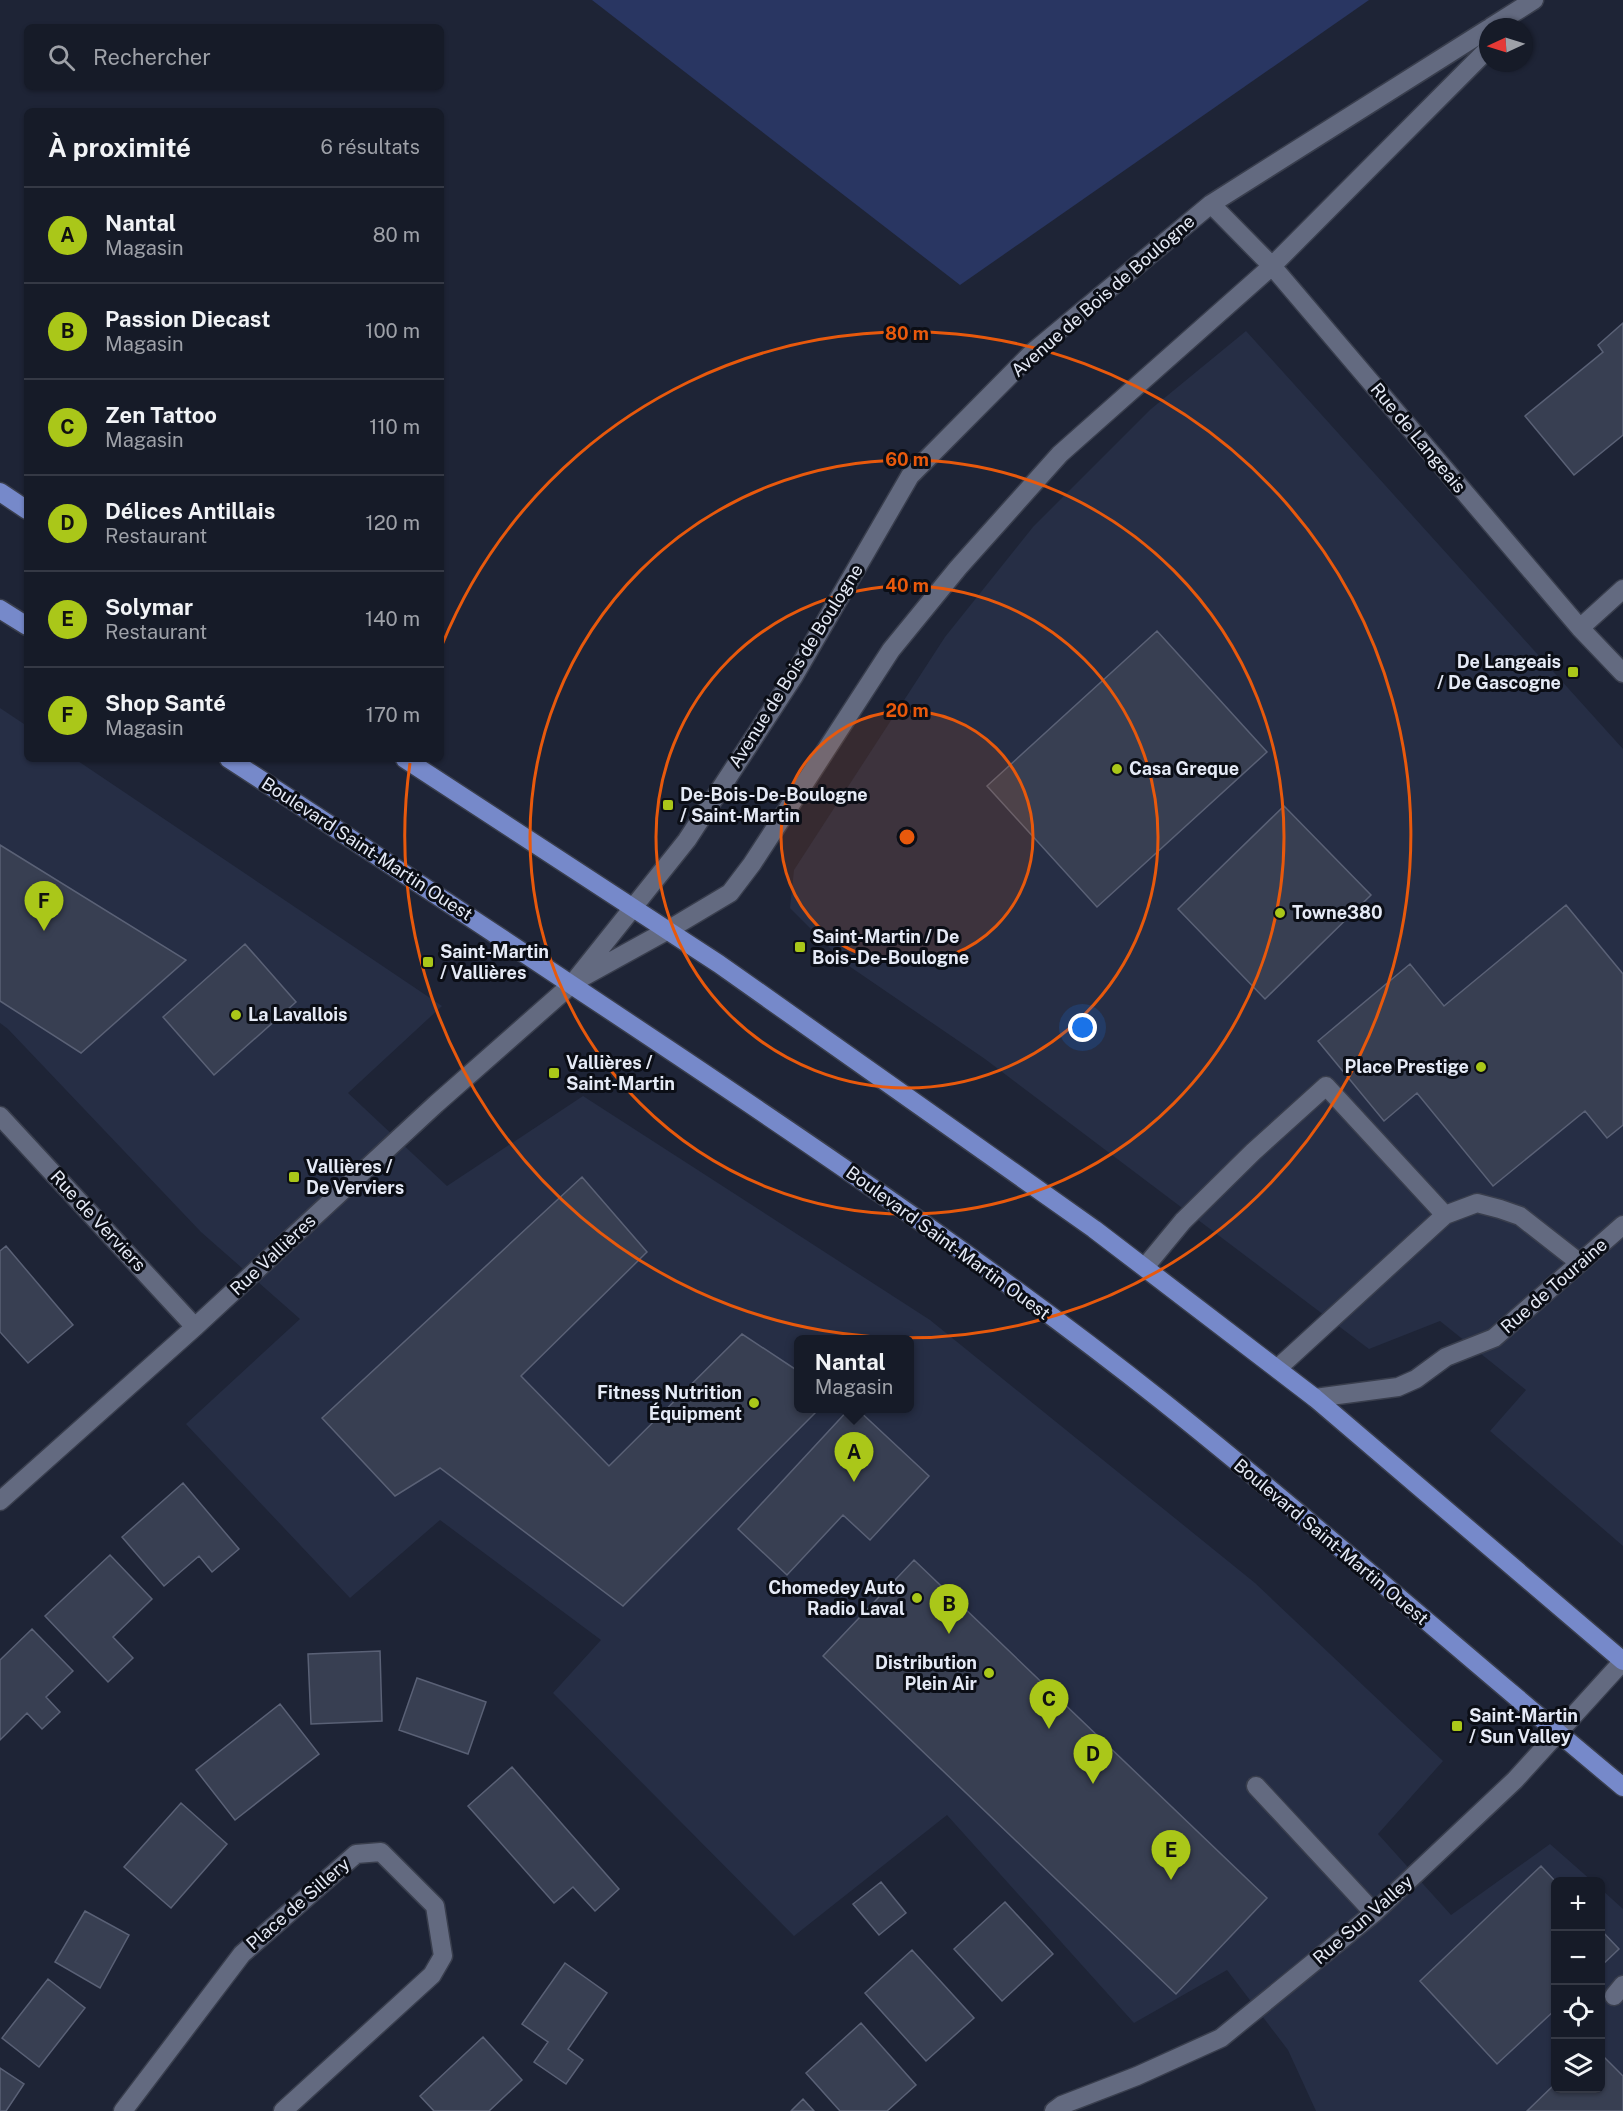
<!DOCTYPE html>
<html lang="fr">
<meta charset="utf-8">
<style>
body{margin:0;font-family:"Public Sans",sans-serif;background:#1f2430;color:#f1f3f6}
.controls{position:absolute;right:18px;bottom:18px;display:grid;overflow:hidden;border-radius:9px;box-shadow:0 2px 4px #0004}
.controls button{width:54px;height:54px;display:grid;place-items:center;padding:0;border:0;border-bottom:2px solid #353945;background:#161b28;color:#f1f3f6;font:30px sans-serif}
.compass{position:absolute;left:1479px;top:18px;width:54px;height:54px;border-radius:50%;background:#161b28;box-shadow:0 2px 4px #0004;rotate:266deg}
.you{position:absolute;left:1083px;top:1028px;width:21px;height:21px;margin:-15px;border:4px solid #fff;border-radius:50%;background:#1a73e8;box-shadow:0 0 0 9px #1a73e833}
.badge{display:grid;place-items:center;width:39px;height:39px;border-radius:50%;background:#aac719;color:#111;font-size:20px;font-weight:700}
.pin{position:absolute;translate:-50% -50px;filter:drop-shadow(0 2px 3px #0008)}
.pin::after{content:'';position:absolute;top:32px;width:21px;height:18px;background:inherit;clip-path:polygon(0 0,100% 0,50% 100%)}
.popup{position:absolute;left:794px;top:1335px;width:120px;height:78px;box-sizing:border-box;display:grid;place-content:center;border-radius:9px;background:#161b28;filter:drop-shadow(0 2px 4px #0005);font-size:20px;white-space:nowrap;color:#9ea1a8}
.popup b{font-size:22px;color:#f1f3f6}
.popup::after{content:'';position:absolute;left:50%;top:100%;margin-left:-12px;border:12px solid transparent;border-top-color:#161b28}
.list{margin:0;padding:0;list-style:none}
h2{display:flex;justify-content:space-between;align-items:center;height:78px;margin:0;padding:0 24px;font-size:26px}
h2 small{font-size:20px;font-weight:400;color:#9ea1a8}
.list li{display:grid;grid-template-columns:39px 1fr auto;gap:18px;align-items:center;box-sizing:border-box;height:96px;padding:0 24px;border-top:2px solid #353945}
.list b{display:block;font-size:22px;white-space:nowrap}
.list p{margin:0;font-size:20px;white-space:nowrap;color:#9ea1a8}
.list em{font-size:20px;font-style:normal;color:#9ea1a8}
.icon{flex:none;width:33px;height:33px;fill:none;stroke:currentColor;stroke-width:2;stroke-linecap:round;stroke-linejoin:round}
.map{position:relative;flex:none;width:1623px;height:2111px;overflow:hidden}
.search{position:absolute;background:#161b28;box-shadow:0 2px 4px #0004;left:24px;top:24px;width:420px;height:66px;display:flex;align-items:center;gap:15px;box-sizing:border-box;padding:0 21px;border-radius:9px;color:#9ea1a8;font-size:22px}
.panel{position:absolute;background:#161b28;box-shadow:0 2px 4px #0004;left:24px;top:108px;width:420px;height:654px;border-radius:9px}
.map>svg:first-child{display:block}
.built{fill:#262e45;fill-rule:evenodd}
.green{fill:#293662}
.building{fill:#383f52;stroke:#5a6176;stroke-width:1.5}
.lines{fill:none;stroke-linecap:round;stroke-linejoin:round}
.minor-casing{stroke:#393e4d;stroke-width:21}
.major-casing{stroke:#393e4d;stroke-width:21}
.minor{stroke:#636a80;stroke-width:18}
.major{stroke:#7689ca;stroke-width:18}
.ring{fill:none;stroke:#e8590c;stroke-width:3}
.poi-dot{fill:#aac719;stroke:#0b0e16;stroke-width:2}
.labels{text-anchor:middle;stroke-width:6;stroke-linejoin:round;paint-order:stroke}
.street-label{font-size:18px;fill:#e5eaf6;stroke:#0b0e16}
.poi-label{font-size:18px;font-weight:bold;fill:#e5eaf6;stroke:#0b0e16;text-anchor:start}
.centre{fill:#e8590c;stroke:#0b0e16;stroke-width:3}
.ring-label{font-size:18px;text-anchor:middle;font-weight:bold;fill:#e8590c;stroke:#0b0e16;stroke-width:6;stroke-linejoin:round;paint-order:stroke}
</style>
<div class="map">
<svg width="1623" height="2111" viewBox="0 0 1623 2111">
<rect width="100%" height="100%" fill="#1e2436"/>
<!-- built -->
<path class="built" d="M 1246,331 L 1623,749 L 1623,1546 L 1490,1431 L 1526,1390 L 1440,1321 L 1369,1349 L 985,1059 L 846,964 L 790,908 L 794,870 L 945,637 L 1033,527 L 1151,409 Z
M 0,708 L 27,726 L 27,759 L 75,759 L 442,1006 L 348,1093 L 447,1186 L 583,1096 L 930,1320 L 1255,1583 L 1443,1761 L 1378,1834 L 1451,1915 L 1550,1844 L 1592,1881 L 1556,1882 L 1556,2088 L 1600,2088 L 1601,1889 L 1623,1909 L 1623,2111 L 1316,2111 L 1288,2050 L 1227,1970 L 1134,2023 L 947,1815 L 794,1936 L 553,1693 L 601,1640 L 440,1520 L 350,1598 L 186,1424 L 300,1319 L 201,1232 L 8,1029 L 0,1023 ZM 798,1340 L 910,1340 L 910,1408 L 798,1408 Z"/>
<!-- green -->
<path class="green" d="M 592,0 L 1369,0 L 960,285 Z"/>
<!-- building -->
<path class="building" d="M 1623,323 L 1623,435 L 1574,475 L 1525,416 L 1603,352 L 1598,345 Z
M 1157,631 L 1267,752 L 1097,907 L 987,786 Z
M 1284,806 L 1371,895 L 1265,999 L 1178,909 Z
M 0,845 L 186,960 L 81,1053 L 0,1001 Z
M 1566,905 L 1623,974 L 1623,1125 L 1607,1138 L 1585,1111 L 1493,1186 L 1417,1093 L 1384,1121 L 1318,1041 L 1410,964 L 1444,1006 Z
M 245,944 L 296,1002 L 214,1075 L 163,1017 Z
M 582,1177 L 647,1252 L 521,1376 L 609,1466 L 742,1334 L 798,1371 L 798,1408 L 820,1408 L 623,1606 L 440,1468 L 395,1496 L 322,1418 Z
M 6,1246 L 73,1325 L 28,1363 L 0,1332 L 0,1251 Z
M 850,1408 L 856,1408 L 929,1476 L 870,1540 L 843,1515 L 787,1575 L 738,1529 Z
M 183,1483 L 239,1549 L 212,1572 L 199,1556 L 164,1586 L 122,1537 Z
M 110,1555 L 152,1599 L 113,1637 L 133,1658 L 108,1682 L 45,1616 Z
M 914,1560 L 1267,1898 L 1176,1994 L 823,1656 Z
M 32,1629 L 73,1671 L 46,1697 L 60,1712 L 42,1729 L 27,1713 L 0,1740 L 0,1660 Z
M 380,1651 L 382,1721 L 311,1724 L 308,1654 Z
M 417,1678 L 486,1702 L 468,1754 L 399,1730 Z
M 280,1704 L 319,1754 L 235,1820 L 196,1770 Z
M 512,1767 L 619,1889 L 595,1911 L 573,1887 L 554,1903 L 468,1806 Z
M 181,1803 L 227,1844 L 171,1908 L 124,1867 Z
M 1541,1866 L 1556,1882 L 1556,2009 L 1497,2064 L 1420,1981 Z
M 881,1882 L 906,1913 L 879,1935 L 853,1904 Z
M 1005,1902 L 1053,1954 L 1002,2001 L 954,1949 Z
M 85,1911 L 129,1935 L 100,1988 L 55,1962 Z
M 1600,1929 L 1619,1949 L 1600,1967 Z
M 912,1950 L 974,2018 L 926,2061 L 865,1993 Z
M 565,1963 L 607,1993 L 568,2049 L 583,2060 L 566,2084 L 534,2062 L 548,2042 L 522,2024 Z
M 48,1979 L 85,2008 L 39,2067 L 2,2038 Z
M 861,2023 L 916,2085 L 887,2111 L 840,2111 L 806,2073 Z
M 483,2037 L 522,2080 L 489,2111 L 434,2111 L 420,2096 Z
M 1600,2053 L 1623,2076 L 1623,2111 L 1527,2111 L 1556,2083 L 1556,2088 L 1600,2088 Z
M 0,2068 L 24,2084 L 6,2111 L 0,2111 Z
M 803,2099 L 814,2111 L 791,2111 Z"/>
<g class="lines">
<defs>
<path id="minor" d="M 1491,27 L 1534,0
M 1211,204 L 1272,266 L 1580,628 L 1623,673
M 1580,628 L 1623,589
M 581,978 L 668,930 L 730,893 L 752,864 L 891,650 L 958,568 L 1060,454 L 1272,266 L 1488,49
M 0,1116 L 195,1327
M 1145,1267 L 1183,1221 L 1253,1152 L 1326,1086 L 1445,1215
M 1278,1368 L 1445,1215 L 1477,1203 L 1500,1209 L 1520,1216 L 1580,1263
M 1315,1398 L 1398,1387 L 1416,1379 L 1446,1357 L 1494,1338 L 1623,1225
M 0,1501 L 195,1327 L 436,1104 L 572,984 L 687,840 L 794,676 L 910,476 L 1033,352 L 1211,204 L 1488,29
M 1256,1786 L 1374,1913
M 1614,1996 L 1623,1985
M 123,2111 L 242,1954 L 356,1854 L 381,1852 L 435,1906 L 443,1956 L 432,1975 L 283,2111
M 1054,2111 L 1062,2105 L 1137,2076 L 1221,2038 L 1374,1913 L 1515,1780 L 1623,1661"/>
<path id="major" d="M 0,492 L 27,510
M 0,609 L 27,626
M 229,759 C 380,857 530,957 680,1057 C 844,1167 1007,1278 1162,1401 C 1319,1526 1469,1659 1623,1787
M 405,759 L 719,964 L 1094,1229 L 1315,1398 L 1623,1661"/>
</defs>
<!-- minor casing -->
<use href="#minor" class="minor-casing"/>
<!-- major casing -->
<use href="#major" class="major-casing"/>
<!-- minor -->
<use href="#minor" class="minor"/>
<!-- major -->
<use href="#major" class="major"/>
</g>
<!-- distance rings -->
<circle cx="907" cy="837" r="126" fill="#e8590c" fill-opacity=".12"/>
<g class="ring">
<circle cx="907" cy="837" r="126"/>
<circle cx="907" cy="837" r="251"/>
<circle cx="907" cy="837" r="377"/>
<path d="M442 645A503 503 0 1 1 410 763"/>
</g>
<!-- markers -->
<g class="poi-dot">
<rect x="1567" y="666" width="12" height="12" rx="3"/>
<circle cx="1117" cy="769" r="6"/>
<rect x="662" y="799" width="12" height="12" rx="3"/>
<circle cx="1280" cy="913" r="6"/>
<rect x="794" y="941" width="12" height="12" rx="3"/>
<rect x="422" y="956" width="12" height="12" rx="3"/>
<circle cx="236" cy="1015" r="6"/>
<circle cx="1481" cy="1067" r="6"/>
<rect x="548" y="1067" width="12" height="12" rx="3"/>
<rect x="288" y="1171" width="12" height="12" rx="3"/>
<circle cx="754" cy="1403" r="6"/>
<circle cx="917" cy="1598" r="6"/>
<circle cx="989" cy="1673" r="6"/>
<rect x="1451" y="1720" width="12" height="12" rx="3"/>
</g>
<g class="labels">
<!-- street labels -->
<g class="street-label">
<text transform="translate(1103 296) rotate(-41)" y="6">Avenue de Bois de Boulogne</text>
<text transform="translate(1418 438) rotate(50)" y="6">Rue de Langeais</text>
<text transform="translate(796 666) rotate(-58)" y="6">Avenue de Bois de Boulogne</text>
<text transform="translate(367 849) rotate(33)" y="6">Boulevard Saint-Martin Ouest</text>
<text transform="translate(98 1221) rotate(47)" y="6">Rue de Verviers</text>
<text transform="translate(948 1243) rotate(36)" y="6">Boulevard Saint-Martin Ouest</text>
<text transform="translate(273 1255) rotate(-43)" y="6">Rue Vallières</text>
<text transform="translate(1554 1286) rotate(-41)" y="6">Rue de Touraine</text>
<text transform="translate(1331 1542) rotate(40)" y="6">Boulevard Saint-Martin Ouest</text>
<text transform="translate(298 1904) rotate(-41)" y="6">Place de Sillery</text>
<text transform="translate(1363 1920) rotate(-41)" y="6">Rue Sun Valley</text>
</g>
<!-- poi labels -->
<g class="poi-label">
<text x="1561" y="668" text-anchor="end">De Langeais<tspan x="1561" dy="21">/ De Gascogne</tspan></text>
<text x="1129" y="775">Casa Greque</text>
<text x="680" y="801">De-Bois-De-Boulogne<tspan x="680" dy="21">/ Saint-Martin</tspan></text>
<text x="1292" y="919">Towne380</text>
<text x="812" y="943">Saint-Martin / De<tspan x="812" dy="21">Bois-De-Boulogne</tspan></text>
<text x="440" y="958">Saint-Martin<tspan x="440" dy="21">/ Vallières</tspan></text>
<text x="248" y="1021">La Lavallois</text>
<text x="566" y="1069">Vallières /<tspan x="566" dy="21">Saint-Martin</tspan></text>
<text x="1469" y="1073" text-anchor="end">Place Prestige</text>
<text x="306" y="1173">Vallières /<tspan x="306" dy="21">De Verviers</tspan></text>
<text x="742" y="1399" text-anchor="end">Fitness Nutrition<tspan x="742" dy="21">Équipment</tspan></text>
<text x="905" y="1594" text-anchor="end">Chomedey Auto<tspan x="905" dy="21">Radio Laval</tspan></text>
<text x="977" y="1669" text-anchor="end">Distribution<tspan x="977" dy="21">Plein Air</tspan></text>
<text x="1469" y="1722">Saint-Martin<tspan x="1469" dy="21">/ Sun Valley</tspan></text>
</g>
</g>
<circle cx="907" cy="837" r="9" class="centre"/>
<g class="ring-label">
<text x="907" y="340">80 m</text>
<text x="907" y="466">60 m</text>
<text x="907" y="592">40 m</text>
<text x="907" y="717">20 m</text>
</g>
</svg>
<div class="controls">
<button>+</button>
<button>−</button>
<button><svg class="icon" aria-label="locate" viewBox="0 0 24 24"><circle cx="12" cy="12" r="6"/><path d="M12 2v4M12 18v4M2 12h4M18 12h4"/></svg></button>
<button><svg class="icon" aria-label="layers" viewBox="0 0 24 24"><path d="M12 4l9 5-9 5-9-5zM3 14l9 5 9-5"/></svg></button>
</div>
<svg class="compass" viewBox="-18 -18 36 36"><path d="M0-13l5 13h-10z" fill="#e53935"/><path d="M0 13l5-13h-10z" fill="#9ea1a8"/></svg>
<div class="you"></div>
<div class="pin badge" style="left:854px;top:1482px">A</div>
<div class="popup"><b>Nantal</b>Magasin</div>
<div class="pin badge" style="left:949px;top:1634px">B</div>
<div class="pin badge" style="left:1049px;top:1729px">C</div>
<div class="pin badge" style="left:1093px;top:1784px">D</div>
<div class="pin badge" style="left:1171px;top:1880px">E</div>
<div class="pin badge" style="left:44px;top:931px">F</div>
<div class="search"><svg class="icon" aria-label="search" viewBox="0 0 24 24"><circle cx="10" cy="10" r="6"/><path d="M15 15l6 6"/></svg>Rechercher</div>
<section class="panel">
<h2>À proximité<small>6 résultats</small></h2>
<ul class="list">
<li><span class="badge">A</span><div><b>Nantal</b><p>Magasin</p></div><em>80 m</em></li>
<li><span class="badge">B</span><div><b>Passion Diecast</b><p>Magasin</p></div><em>100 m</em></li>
<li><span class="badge">C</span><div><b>Zen Tattoo</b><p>Magasin</p></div><em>110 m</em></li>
<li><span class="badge">D</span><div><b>Délices Antillais</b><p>Restaurant</p></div><em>120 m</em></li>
<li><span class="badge">E</span><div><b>Solymar</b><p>Restaurant</p></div><em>140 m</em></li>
<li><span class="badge">F</span><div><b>Shop Santé</b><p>Magasin</p></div><em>170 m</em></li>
</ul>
</section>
</div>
